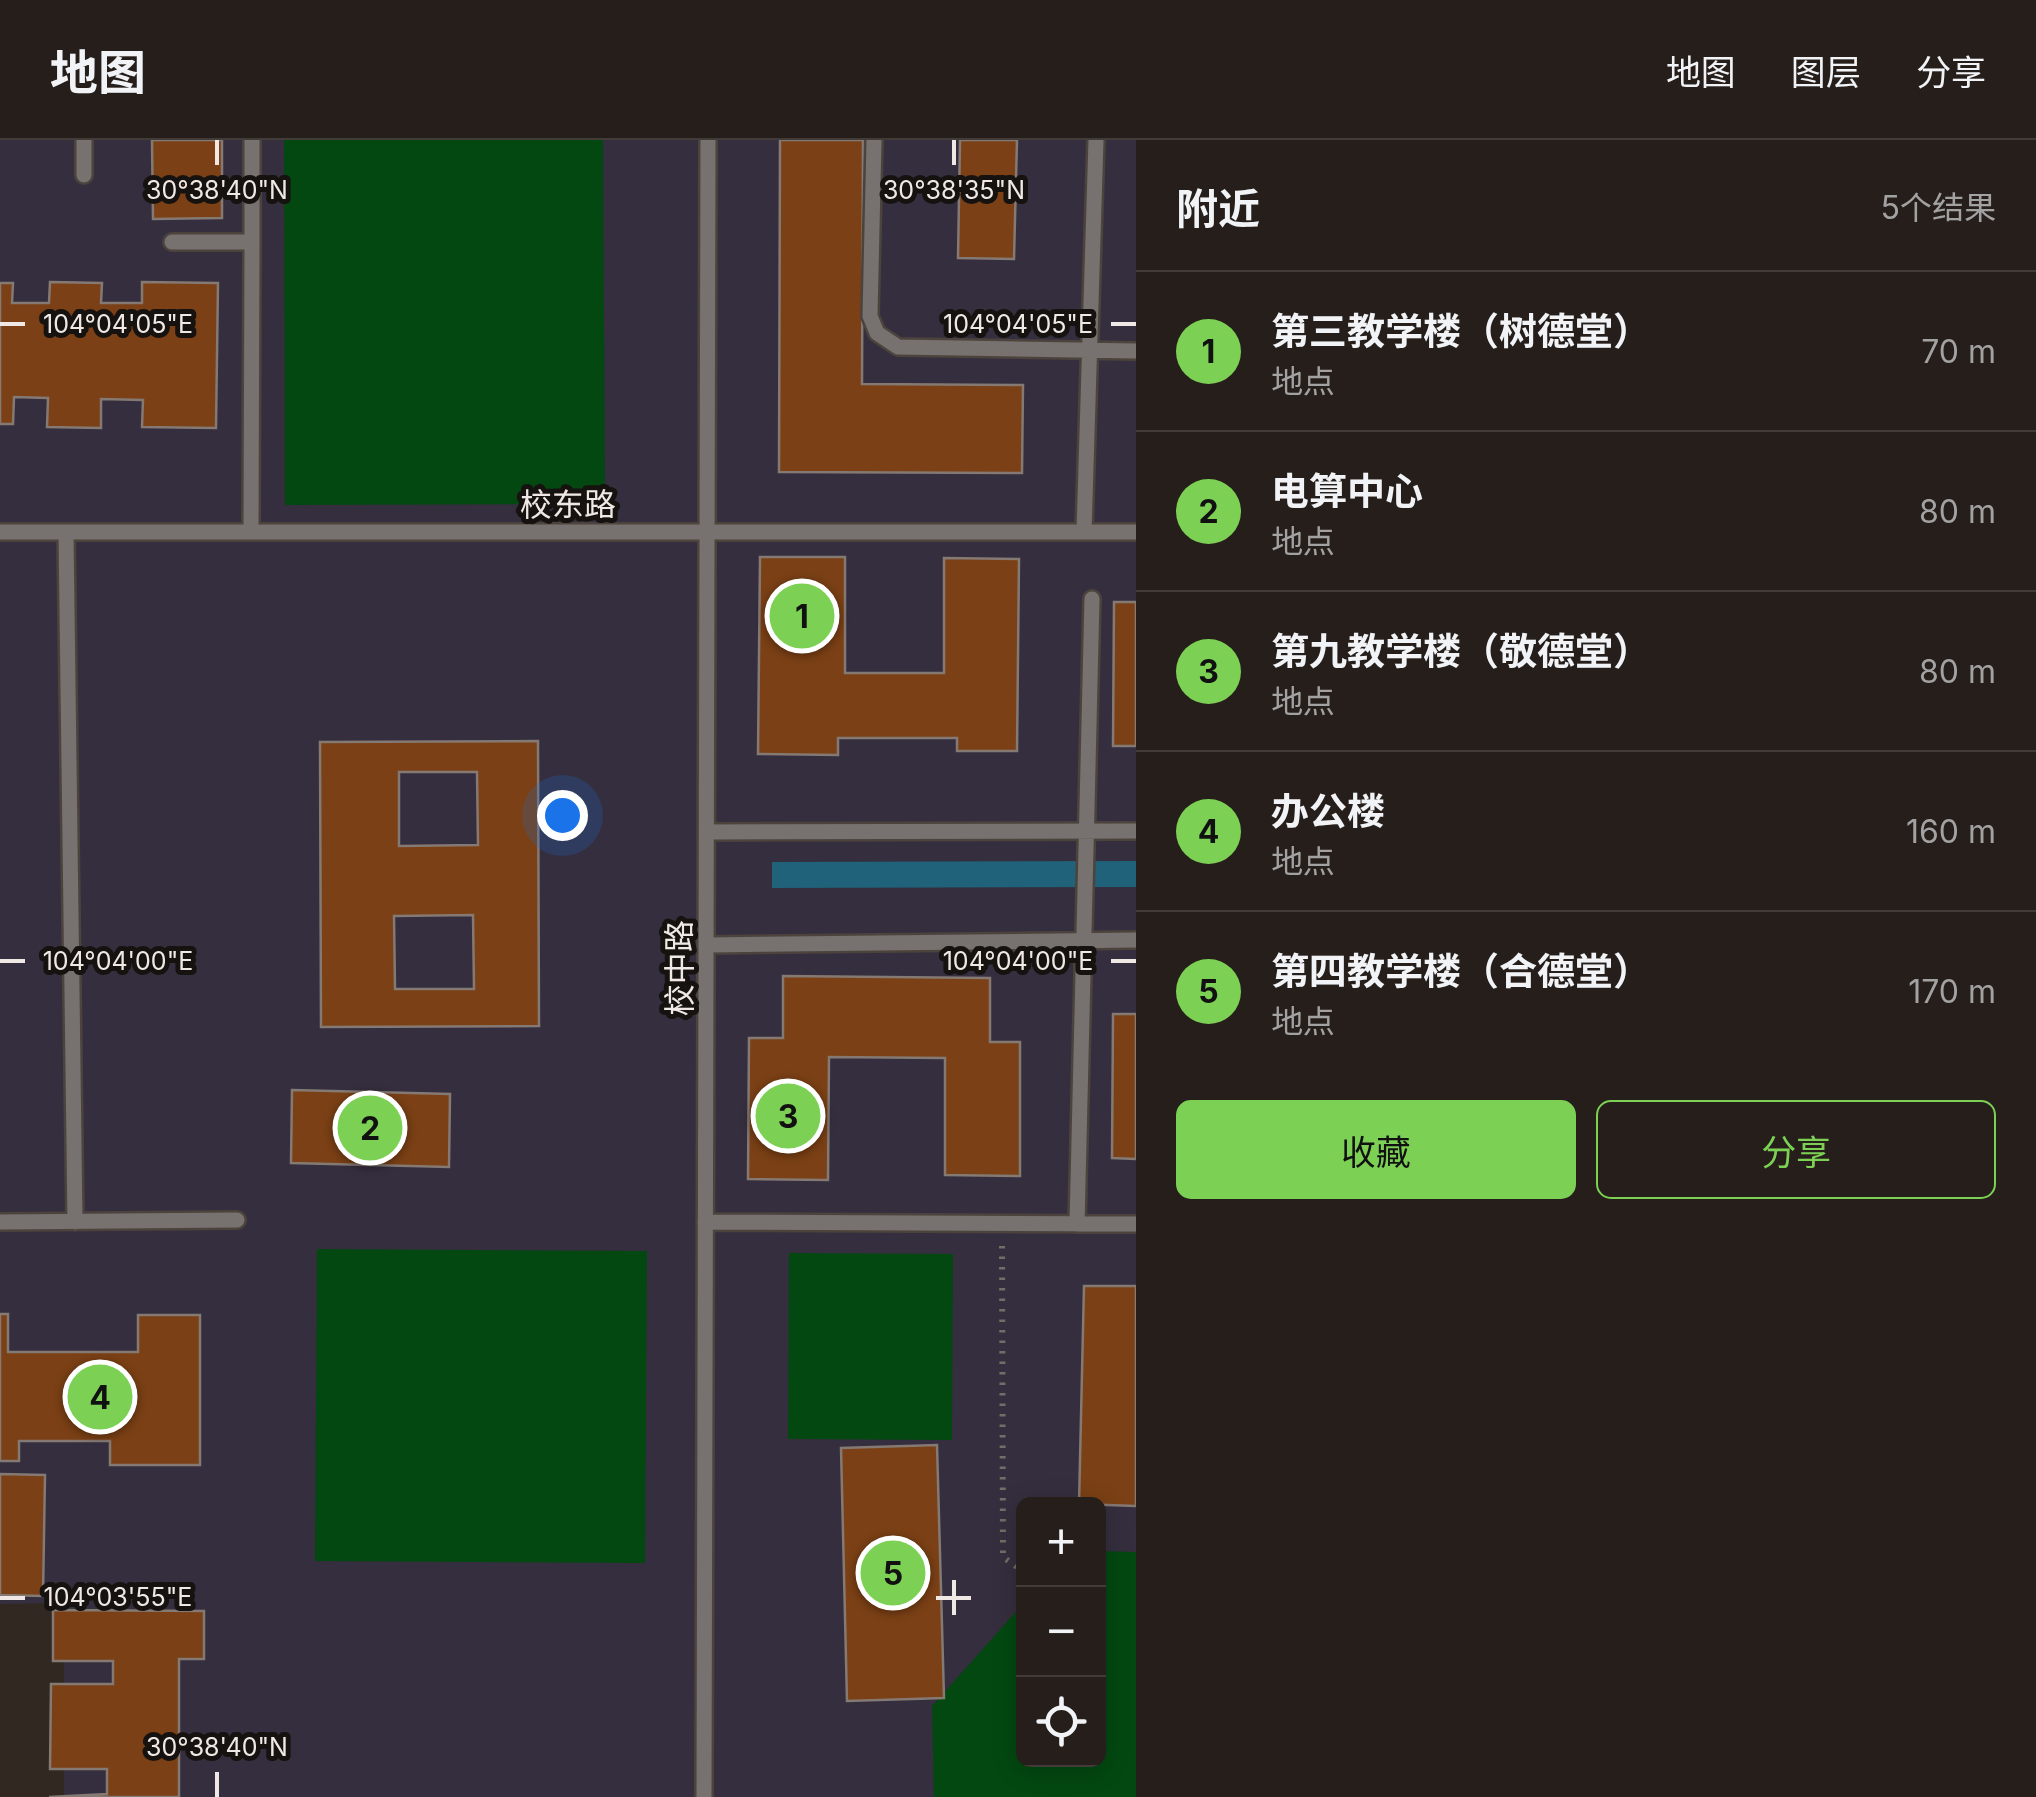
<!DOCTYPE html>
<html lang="zh">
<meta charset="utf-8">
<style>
body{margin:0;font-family:Inter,"Noto Sans SC",sans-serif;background:#312b27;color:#f1f3f6}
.controls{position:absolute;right:30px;bottom:30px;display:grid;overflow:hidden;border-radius:15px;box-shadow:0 5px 25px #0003}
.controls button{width:90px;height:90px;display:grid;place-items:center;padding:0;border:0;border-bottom:2px solid #423c39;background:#251e1a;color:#f1f3f6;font:50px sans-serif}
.you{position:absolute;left:562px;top:675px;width:35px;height:35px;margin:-25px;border:8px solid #fff;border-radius:50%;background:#1a73e8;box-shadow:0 0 0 15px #1a73e833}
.badge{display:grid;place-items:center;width:65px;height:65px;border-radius:50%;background:#7cd155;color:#111;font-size:32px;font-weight:700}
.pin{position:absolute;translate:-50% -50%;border:5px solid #fff;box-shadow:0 2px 10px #0006}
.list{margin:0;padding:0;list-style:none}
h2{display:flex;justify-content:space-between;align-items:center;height:130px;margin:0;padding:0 40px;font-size:42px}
h2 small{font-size:32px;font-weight:400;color:#a3a2a2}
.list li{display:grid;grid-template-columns:65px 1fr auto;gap:30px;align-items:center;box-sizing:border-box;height:160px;padding:0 40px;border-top:2px solid #423c39}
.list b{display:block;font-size:38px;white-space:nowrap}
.list p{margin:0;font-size:32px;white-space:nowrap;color:#a3a2a2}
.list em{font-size:32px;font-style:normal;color:#a3a2a2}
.actions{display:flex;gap:20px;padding:30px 40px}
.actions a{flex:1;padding:22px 0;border:2px solid #7cd155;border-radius:15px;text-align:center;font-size:35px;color:#7cd155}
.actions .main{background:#7cd155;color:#111}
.icon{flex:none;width:55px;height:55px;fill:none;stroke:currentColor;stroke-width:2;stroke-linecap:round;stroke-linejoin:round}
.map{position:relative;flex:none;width:1136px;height:1657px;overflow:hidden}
header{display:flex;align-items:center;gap:60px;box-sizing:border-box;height:140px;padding:0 50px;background:#251e1a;border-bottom:2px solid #423c39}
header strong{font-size:48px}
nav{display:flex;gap:55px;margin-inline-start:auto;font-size:35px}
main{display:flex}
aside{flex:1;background:#251e1a}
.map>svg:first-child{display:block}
.education{fill:#352e3e;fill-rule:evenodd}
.green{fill:#034811}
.water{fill:#206279}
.building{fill:#7b4015;stroke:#857973;stroke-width:2.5;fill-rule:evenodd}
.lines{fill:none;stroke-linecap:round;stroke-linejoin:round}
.lane-casing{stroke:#4c433d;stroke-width:20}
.path{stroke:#746c67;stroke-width:6;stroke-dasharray:2.5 8;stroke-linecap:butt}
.lane{stroke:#77726f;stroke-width:15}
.ticks{fill:none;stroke:#efe8e5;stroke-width:4}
.labels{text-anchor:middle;stroke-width:10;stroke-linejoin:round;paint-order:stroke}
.street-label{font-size:32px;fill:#efe8e5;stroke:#16120f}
.ticks-label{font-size:25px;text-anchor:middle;fill:#efe8e5;stroke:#16120f;stroke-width:10;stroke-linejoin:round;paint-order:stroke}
</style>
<header>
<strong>地图</strong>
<nav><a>地图</a><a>图层</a><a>分享</a></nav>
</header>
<main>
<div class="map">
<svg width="1136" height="1657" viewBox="0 0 1136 1657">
<rect width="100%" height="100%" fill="#312822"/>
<!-- education -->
<path class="education" d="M 0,0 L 1136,0 L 1136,1657 L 64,1657 L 64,1463 L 0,1464 ZM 1024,1364 L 1098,1364 L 1098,1620 L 1024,1620 Z"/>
<!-- green -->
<path class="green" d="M 284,0 L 603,0 L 605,364 L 285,365 Z
M 317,1109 L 647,1111 L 645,1423 L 315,1421 Z
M 789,1113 L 953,1114 L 952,1300 L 788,1299 Z
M 1099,1411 L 1136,1412 L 1136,1657 L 934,1657 L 932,1566 L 1023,1464 L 1024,1620 L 1098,1620 Z"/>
<!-- water -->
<path class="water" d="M 1136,721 L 1136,747 L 772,748 L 772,722 Z"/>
<!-- building -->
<path class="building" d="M 152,0 L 222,0 L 222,78 L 153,79 Z
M 780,0 L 863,0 L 862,244 L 1023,245 L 1022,333 L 779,332 Z
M 960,0 L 1017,0 L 1014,119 L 958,118 Z
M 50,142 L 102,143 L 101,163 L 142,163 L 142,142 L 218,143 L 216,288 L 142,287 L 143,260 L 101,259 L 101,288 L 47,287 L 48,258 L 14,257 L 13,284 L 0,284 L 0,143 L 13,143 L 12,163 L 49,163 Z
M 760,417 L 845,417 L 845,533 L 944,533 L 944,418 L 1019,419 L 1017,611 L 957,611 L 957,598 L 838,598 L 838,615 L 758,614 Z
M 1114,462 L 1136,462 L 1136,606 L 1113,606 Z
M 538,601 L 539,886 L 321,887 L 320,602 ZM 399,632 L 477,632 L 478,705 L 399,706 ZM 473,775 L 474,849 L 395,849 L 394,776 Z
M 783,836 L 990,838 L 990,902 L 1020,902 L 1020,1036 L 945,1035 L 945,918 L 829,917 L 828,1040 L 748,1039 L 749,898 L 783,898 Z
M 1113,874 L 1136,874 L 1136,1019 L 1112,1018 Z
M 292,950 L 450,954 L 449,1027 L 291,1023 Z
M 1084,1146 L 1136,1146 L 1136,1366 L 1079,1364 Z
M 0,1174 L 8,1174 L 8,1212 L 138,1212 L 138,1175 L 200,1175 L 200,1325 L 110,1325 L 110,1301 L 19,1301 L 19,1321 L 0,1321 Z
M 937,1305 L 944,1558 L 847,1561 L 841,1308 Z
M 0,1334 L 45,1335 L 43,1456 L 0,1455 Z
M 53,1470 L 204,1471 L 204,1519 L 179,1519 L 179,1657 L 49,1657 L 107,1654 L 107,1629 L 50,1629 L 51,1544 L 113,1544 L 113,1521 L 53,1521 Z"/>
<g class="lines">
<defs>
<path id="lane" d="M 874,0 L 870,176 L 877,193 L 898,207 L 1136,211
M 84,35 L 84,0
M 172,102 L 252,102 L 252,0
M 0,392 L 1136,392
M 66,392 L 75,1082
M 251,392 L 252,102
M 1084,392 L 1096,0
M 707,692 L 1136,691
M 708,805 L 1136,800
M 0,1082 L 237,1080
M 705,1082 L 1136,1084
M 1077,1084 L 1092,459
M 704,1657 L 708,0"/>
</defs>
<!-- lane casing -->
<use href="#lane" class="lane-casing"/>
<!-- path -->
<path class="path" d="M 1002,1106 L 1003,1417 L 1024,1432"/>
<!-- lane -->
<use href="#lane" class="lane"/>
</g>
<!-- ticks -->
<path class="ticks" d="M 217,0 L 217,25M 954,0 L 954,25M 0,184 L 25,184M 1111,184 L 1136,184M 0,821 L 25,821M 1111,821 L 1136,821M 954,1440 L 954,1475M 0,1458 L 25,1458M 936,1458 L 971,1458M 217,1632 L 217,1657"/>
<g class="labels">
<!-- street labels -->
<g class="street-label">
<text x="568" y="376">校东路</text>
<text transform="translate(680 828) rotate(-90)" y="11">校中路</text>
</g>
</g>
<g class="ticks-label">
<text x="217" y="59">30°38'40"N</text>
<text x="954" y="59">30°38'35"N</text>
<text x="1018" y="193">104°04'05"E</text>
<text x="118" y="193">104°04'05"E</text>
<text x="1018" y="830">104°04'00"E</text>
<text x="118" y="830">104°04'00"E</text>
<text x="118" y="1466">104°03'55"E</text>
<text x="217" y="1616">30°38'40"N</text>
</g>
</svg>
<div class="controls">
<button>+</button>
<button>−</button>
<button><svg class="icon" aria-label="locate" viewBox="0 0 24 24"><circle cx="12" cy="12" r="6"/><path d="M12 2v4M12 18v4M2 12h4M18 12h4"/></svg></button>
</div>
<div class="you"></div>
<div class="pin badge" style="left:802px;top:476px">1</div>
<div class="pin badge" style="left:370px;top:988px">2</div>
<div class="pin badge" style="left:788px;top:976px">3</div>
<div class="pin badge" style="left:100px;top:1257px">4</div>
<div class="pin badge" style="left:893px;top:1433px">5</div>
</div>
<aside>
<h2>附近<small>5个结果</small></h2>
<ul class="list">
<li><span class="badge">1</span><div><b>第三教学楼（树德堂）</b><p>地点</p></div><em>70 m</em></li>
<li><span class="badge">2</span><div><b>电算中心</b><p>地点</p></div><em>80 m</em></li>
<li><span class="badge">3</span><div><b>第九教学楼（敬德堂）</b><p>地点</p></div><em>80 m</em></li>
<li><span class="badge">4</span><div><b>办公楼</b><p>地点</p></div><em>160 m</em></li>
<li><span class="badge">5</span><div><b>第四教学楼（合德堂）</b><p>地点</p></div><em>170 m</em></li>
</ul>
<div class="actions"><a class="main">收藏</a><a>分享</a></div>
</aside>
</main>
